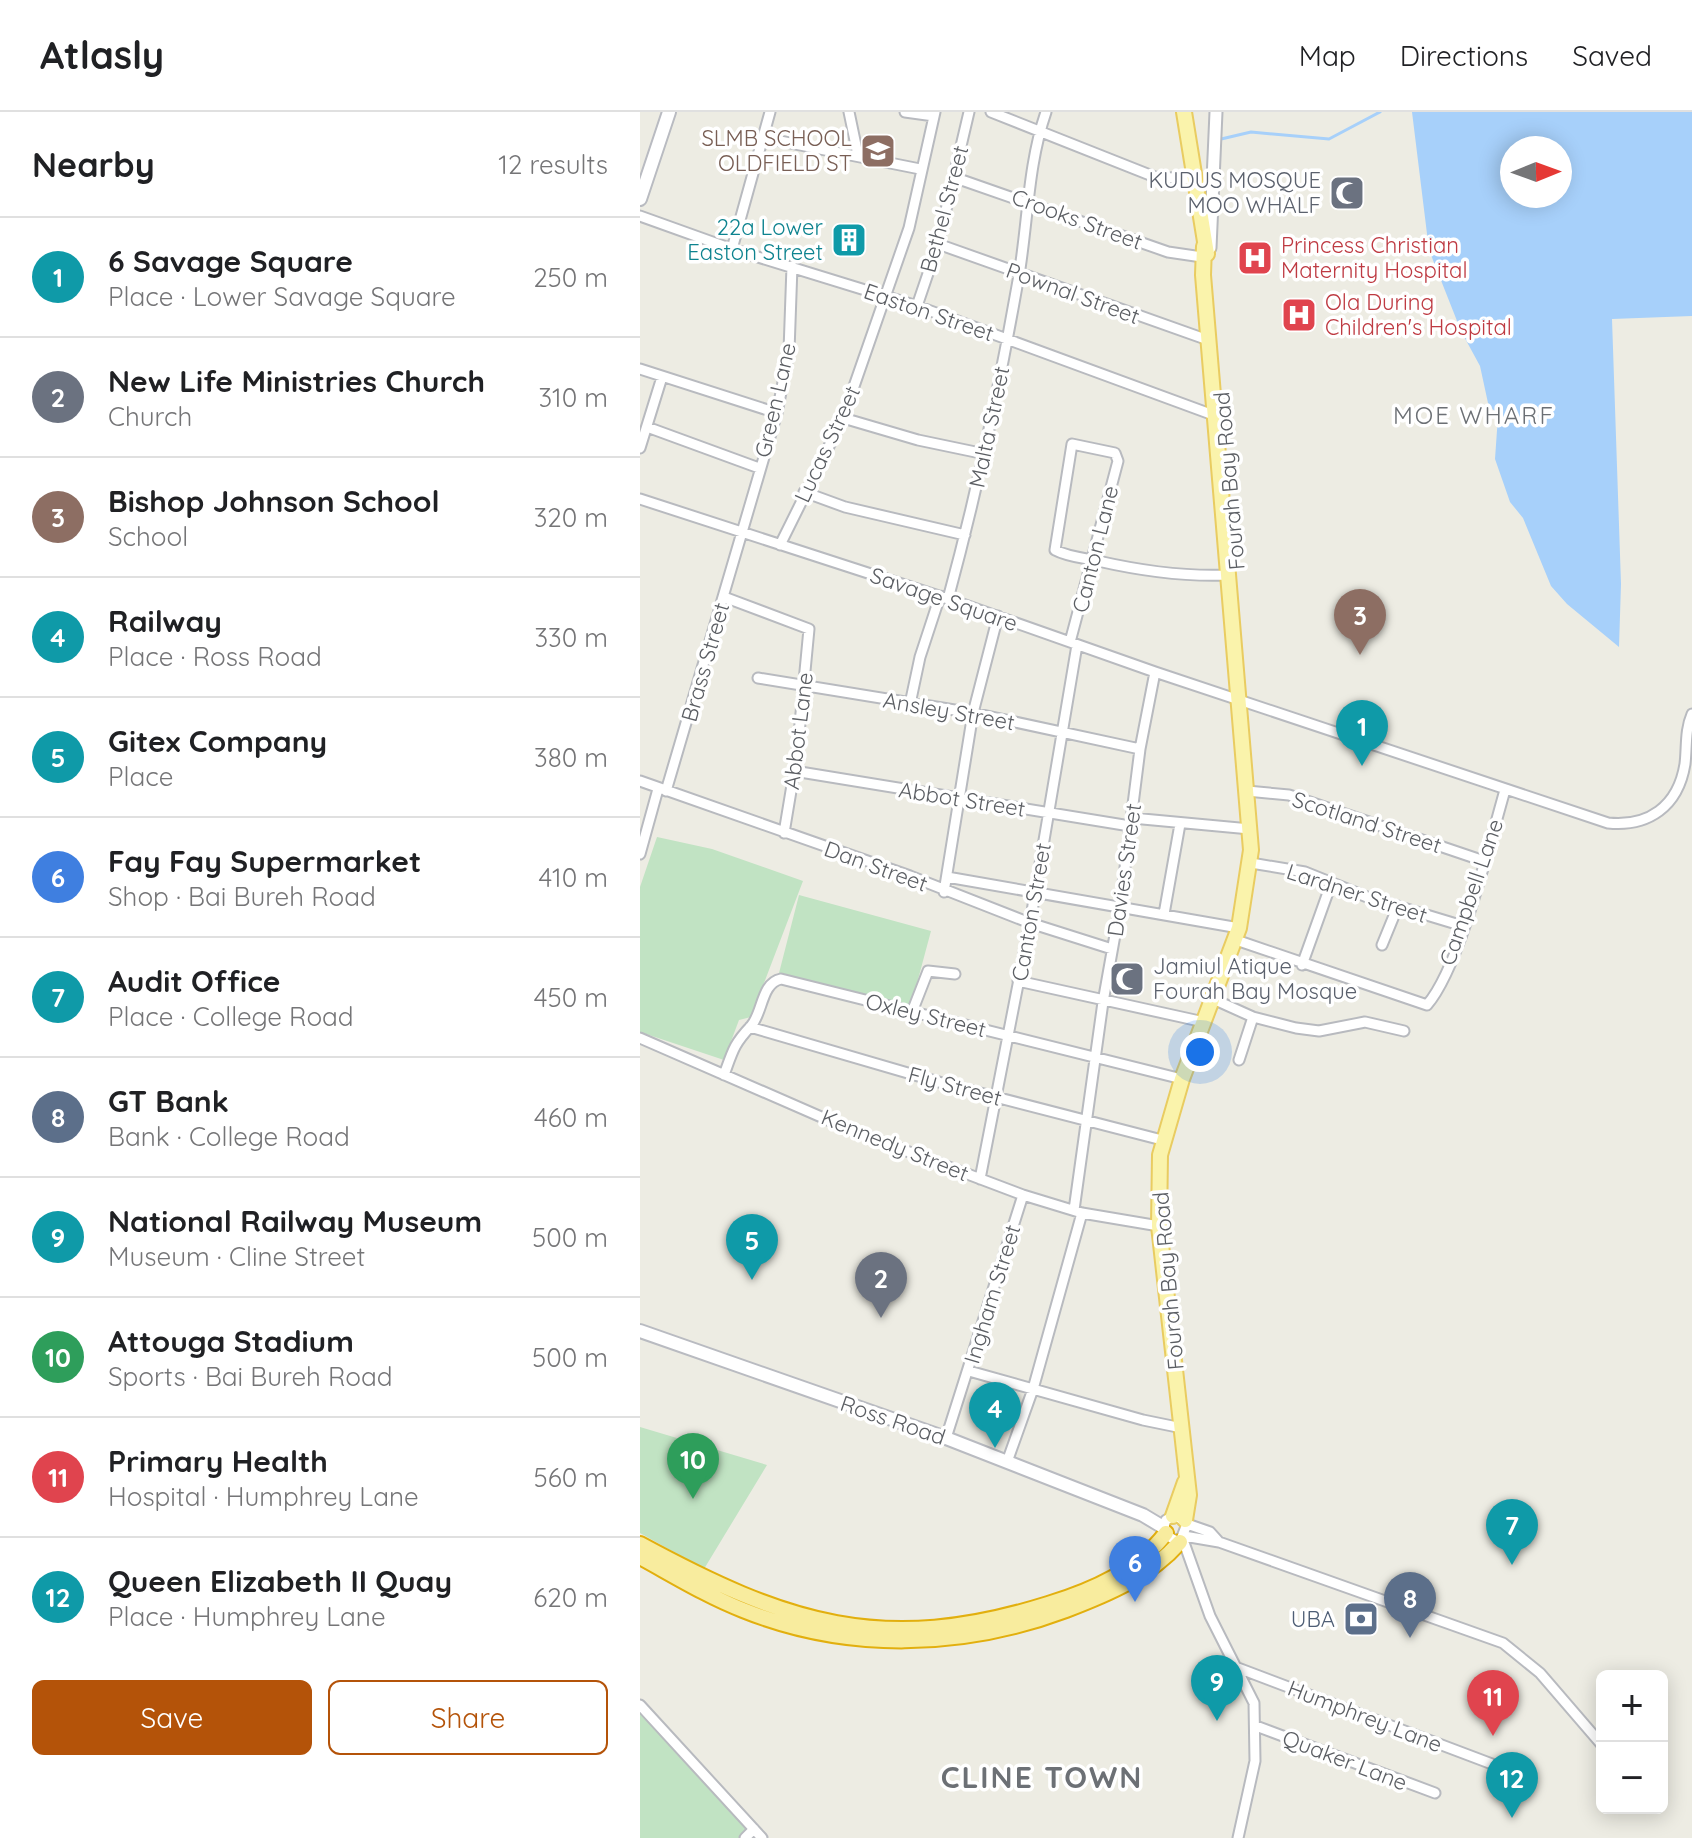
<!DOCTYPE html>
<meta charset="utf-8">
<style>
body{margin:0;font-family:Quicksand,sans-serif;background:#f6f6f6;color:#202124}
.controls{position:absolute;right:24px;bottom:24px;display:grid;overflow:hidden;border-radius:12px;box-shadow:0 4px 20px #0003}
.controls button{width:72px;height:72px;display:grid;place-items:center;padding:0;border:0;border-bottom:2px solid #e0e0e0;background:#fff;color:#202124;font:40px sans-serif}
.compass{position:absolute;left:860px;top:24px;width:72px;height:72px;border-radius:50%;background:#fff;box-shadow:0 4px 20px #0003;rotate:89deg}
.you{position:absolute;left:560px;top:940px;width:28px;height:28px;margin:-20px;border:6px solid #fff;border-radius:50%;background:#1a73e8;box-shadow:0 0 0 12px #1a73e833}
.badge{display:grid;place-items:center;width:52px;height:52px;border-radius:50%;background:#b45309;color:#fff;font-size:26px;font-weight:700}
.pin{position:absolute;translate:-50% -66px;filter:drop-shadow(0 2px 4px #0008)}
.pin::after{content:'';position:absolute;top:42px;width:28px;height:24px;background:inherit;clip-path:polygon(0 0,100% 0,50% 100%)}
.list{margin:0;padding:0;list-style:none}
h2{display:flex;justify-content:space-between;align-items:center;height:104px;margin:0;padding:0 32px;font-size:34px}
h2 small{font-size:26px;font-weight:400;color:#757577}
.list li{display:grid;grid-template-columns:52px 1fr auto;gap:24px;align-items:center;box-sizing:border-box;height:120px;padding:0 32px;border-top:2px solid #e0e0e0}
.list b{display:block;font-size:30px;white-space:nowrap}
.list p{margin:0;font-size:26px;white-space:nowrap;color:#757577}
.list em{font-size:26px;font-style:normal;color:#757577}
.actions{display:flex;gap:16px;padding:24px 32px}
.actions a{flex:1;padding:18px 0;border:2px solid #b45309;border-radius:12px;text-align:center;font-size:28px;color:#b45309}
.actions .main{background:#b45309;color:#fff}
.map{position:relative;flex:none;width:1052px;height:1726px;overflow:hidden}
header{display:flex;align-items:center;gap:48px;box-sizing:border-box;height:112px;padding:0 40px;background:#fff;border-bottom:2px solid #e0e0e0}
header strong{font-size:38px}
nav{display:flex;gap:44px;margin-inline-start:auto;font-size:28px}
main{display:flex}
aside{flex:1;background:#fff}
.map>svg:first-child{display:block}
.green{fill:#c1e3c3}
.water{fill:#a7d0fa;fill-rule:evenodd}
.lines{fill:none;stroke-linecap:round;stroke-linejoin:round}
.stream{stroke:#a7d0fa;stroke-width:3}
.minor-casing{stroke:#b8babf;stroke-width:13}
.tertiary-casing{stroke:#b8babf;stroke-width:15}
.secondary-casing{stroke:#b9bbc1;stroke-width:16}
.primary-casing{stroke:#e9cc61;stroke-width:18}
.trunk-casing{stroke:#e2af0e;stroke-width:18}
.minor{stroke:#fff;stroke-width:9}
.tertiary{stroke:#fff;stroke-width:11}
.secondary{stroke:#fff;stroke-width:12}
.primary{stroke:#faf3ab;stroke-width:14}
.trunk{stroke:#f8ec9e;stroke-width:14}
.labels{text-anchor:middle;stroke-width:7;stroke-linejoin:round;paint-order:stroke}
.education-label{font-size:22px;fill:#785e54;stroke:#fff;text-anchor:end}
.worship-label{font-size:22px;fill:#5b616d;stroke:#fff;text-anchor:end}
.street-label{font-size:22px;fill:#5b5e63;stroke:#fff}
.culture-label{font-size:22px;fill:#0d838f;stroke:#fff;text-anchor:end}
.health-label{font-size:22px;fill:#be3a42;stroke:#fff;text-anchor:start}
.service-label{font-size:22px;fill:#4e5e75;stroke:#fff;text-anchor:end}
.neighbourhood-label{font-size:24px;letter-spacing:2px;fill:#6c7075;stroke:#fff}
.district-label{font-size:30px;font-weight:bold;letter-spacing:2px;fill:#6c7075;stroke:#fff}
</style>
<header>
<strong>Atlasly</strong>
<nav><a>Map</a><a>Directions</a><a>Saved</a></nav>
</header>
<main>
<aside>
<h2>Nearby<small>12 results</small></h2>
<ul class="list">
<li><span class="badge" style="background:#0f9aa8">1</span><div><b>6 Savage Square</b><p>Place · Lower Savage Square</p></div><em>250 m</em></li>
<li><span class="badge" style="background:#6b7280">2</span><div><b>New Life Ministries Church</b><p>Church</p></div><em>310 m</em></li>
<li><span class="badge" style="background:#8d6e63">3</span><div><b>Bishop Johnson School</b><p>School</p></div><em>320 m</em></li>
<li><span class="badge" style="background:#0f9aa8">4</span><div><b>Railway</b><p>Place · Ross Road</p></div><em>330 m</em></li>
<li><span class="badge" style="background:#0f9aa8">5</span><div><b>Gitex Company</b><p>Place</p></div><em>380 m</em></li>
<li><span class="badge" style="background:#3f7fe0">6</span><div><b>Fay Fay Supermarket</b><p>Shop · Bai Bureh Road</p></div><em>410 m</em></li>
<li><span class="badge" style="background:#0f9aa8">7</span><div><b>Audit Office</b><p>Place · College Road</p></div><em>450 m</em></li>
<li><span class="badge" style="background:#5c6f8a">8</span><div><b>GT Bank</b><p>Bank · College Road</p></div><em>460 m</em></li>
<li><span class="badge" style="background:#0f9aa8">9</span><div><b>National Railway Museum</b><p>Museum · Cline Street</p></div><em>500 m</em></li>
<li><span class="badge" style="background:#2e9e5b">10</span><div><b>Attouga Stadium</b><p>Sports · Bai Bureh Road</p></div><em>500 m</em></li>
<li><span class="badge" style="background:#e0444e">11</span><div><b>Primary Health</b><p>Hospital · Humphrey Lane</p></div><em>560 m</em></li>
<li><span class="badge" style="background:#0f9aa8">12</span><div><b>Queen Elizabeth II Quay</b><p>Place · Humphrey Lane</p></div><em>620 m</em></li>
</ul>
<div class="actions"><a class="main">Save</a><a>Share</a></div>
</aside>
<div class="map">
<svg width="1052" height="1726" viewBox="0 0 1052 1726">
<rect width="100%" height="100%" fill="#edece3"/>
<!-- green -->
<path class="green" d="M 17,725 L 72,737 L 163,769 L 111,905 L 99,908 L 84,948 L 0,920 L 0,775 Z
M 159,783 L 291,819 L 269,901 L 138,865 Z
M 0,1315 L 127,1353 L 64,1457 L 0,1421 Z
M 0,1595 L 35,1639 L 114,1721 L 109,1726 L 0,1726 Z"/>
<!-- water -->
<path class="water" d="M 772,0 L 1052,0 L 1052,204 L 972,207 L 981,472 L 979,535 L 927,492 L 911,474 L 883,406 L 870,390 L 855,347 L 858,304 L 848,291 L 840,254 L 821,219 L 789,138 ZM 872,36 L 920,36 L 920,84 L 872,84 Z"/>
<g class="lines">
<!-- stream -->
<path class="stream" d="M 577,28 L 611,20 L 689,27 L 740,0"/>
<defs>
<path id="minor" d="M 209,0 L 218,43
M 265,0 L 294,4
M 351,0 L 515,65 L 554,67
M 125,26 L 280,57
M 313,65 L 528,140 L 562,145
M 0,104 L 92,137 L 277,194 L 576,304
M 298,132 L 568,228
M 92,137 L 130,0
M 277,194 L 298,132 L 329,0
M 0,257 L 137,301
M 203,306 L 278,328 L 345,342
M 7,315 L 119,356
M 0,336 L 22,265
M 164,380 L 205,395 L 325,423
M 0,387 L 308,487 L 515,560 L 968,711 C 1008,715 1038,695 1045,652 C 1047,635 1045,618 1052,602
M 140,433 L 203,306 L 269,116 L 295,0
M 84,485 L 169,517 L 157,643 L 144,721
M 308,487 C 337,380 360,272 379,163 C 388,109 388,52 406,0
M 430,530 L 478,349 L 475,341 L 432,332 L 415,438 C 428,445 444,446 458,449 C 502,459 543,465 588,463
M 118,566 L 333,601 L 500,637
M 270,592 L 280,545 L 300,484
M 154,659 L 490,714
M 0,669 L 270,764 L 390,811 L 472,837
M 26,679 L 137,301 L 149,239 L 152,154
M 607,679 L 649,683 L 844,749
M 492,706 L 610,717
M 0,742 L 18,677
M 611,751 L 665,760 L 727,785 L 823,814
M 307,765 L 599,816
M 304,780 L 333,601 L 358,504
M 524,802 L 540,712
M 596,828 L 787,893 C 820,855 850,730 865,678
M 742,833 L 758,794
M 662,853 L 691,772
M 378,869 L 564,910
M 573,887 L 613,905 L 656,916 L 679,919 L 725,910 L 764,919
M 272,900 L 288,859 L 315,862
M 110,915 L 309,973 L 522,1028
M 0,926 L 211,1018 L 383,1083 L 442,1101 L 519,1114
M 599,948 L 613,905
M 84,963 C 93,938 94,932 111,914 C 123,901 121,871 141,867 L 542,967
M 340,1067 L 390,811 L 437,533
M 434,1098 L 463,890 L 480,795 L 500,637 L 515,560
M 329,1259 L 503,1308 L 542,1316
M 306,1326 L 383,1083
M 367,1350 L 393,1277 L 442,1101
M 536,1403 L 547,1412 L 540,1430 C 529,1426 520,1421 526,1408 Z
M 547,1412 L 570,1420 L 579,1430
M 544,1424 L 579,1430 L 863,1531 L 900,1561 L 962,1633
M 542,1425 L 570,1504 L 614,1591 L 615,1649 L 598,1726
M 598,1556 L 852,1652
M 0,1593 L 122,1726
M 616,1614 L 795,1681
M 105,1726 L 114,1717"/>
<path id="tertiary" d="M 570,136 L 576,0"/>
<path id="secondary" d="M 0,87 L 29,0
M 0,1219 L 306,1326 L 503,1403 L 523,1415"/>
<path id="primary" d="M 544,0 L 567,142
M 533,1404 L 545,1370
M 545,1408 L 549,1383 L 519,1114 L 520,1043 L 542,967 L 599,816 L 611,738 L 563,163 L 564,134"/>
<path id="trunk" d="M 0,1432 C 146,1511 242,1544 408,1492 C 453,1478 497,1459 526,1421
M 0,1445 C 33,1463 67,1484 103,1498 C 207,1540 322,1537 426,1498 C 468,1482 509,1465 540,1430"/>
</defs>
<!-- minor casing -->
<use href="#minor" class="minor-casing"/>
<!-- tertiary casing -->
<use href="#tertiary" class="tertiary-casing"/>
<!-- secondary casing -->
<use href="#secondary" class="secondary-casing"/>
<!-- primary casing -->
<use href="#primary" class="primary-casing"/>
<!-- trunk casing -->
<use href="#trunk" class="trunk-casing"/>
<!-- minor -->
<use href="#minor" class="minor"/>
<!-- tertiary -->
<use href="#tertiary" class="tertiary"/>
<!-- secondary -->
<use href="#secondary" class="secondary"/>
<!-- primary -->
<use href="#primary" class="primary"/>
<!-- trunk -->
<use href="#trunk" class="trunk"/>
</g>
<!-- icons -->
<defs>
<symbol id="school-square" viewBox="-11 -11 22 22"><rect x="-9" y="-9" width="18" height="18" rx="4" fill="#8d6e63" stroke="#fff"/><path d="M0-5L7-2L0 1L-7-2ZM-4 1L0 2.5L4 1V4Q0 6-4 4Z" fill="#fff"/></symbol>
<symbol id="mosque-square" viewBox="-11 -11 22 22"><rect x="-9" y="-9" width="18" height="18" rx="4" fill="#6b7280" stroke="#fff"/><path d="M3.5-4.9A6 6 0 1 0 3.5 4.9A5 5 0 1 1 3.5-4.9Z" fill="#fff"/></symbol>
<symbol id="building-square" viewBox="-11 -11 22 22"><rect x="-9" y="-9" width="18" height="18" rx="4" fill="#0f9aa8" stroke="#fff"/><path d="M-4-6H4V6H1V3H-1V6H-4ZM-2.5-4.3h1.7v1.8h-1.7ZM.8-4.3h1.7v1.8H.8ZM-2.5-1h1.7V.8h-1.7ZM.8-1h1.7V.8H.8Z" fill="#fff"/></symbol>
<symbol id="hospital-square" viewBox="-11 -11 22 22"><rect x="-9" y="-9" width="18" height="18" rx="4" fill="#e0444e" stroke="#fff"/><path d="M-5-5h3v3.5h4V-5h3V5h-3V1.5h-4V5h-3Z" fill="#fff"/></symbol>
<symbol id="bank-square" viewBox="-11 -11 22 22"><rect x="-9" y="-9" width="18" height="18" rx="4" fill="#5c6f8a" stroke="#fff"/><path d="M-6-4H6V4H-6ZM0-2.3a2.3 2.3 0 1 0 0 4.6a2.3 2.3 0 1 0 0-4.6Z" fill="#fff"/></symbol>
</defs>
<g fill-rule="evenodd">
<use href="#school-square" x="218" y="19" width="40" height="40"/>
<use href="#mosque-square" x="687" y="61" width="40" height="40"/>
<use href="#building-square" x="189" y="108" width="40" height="40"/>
<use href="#hospital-square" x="595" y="126" width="40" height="40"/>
<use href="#hospital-square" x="639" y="183" width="40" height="40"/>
<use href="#mosque-square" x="467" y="847" width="40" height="40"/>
<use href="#bank-square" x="701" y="1487" width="40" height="40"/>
</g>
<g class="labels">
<!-- education labels -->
<g class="education-label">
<text x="212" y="34">SLMB SCHOOL<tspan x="212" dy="25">OLDFIELD ST</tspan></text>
</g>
<!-- worship labels -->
<g class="worship-label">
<text x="681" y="76">KUDUS MOSQUE<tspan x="681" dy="25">MOO WHALF</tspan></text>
<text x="513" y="862" text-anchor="start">Jamiul Atique<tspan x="513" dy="25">Fourah Bay Mosque</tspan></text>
</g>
<!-- street labels -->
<g class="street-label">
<text transform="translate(304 97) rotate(-75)" y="8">Bethel Street</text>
<text transform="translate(437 107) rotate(20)" y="8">Crooks Street</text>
<text transform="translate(433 181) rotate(20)" y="8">Pownal Street</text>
<text transform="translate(289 200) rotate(19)" y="8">Easton Street</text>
<text transform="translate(135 288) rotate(-77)" y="8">Green Lane</text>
<text transform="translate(349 315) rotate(-78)" y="8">Malta Street</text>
<text transform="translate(187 332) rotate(-65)" y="8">Lucas Street</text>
<text transform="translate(589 369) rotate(-95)" y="8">Fourah Bay Road</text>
<text transform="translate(455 437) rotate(-76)" y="8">Canton Lane</text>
<text transform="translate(304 487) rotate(19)" y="8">Savage Square</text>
<text transform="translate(65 550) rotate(-74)" y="8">Brass Street</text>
<text transform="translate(309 599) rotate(10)" y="8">Ansley Street</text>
<text transform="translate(158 619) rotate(-83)" y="8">Abbot Lane</text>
<text transform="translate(322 687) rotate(9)" y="8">Abbot Street</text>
<text transform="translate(727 710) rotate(18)" y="8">Scotland Street</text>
<text transform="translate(236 754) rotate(20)" y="8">Dan Street</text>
<text transform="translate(484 758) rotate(-82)" y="8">Davies Street</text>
<text transform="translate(831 780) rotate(-71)" y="8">Campbell Lane</text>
<text transform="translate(717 781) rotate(18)" y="8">Lardner Street</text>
<text transform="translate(391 800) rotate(-80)" y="8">Canton Street</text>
<text transform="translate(286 903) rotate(14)" y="8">Oxley Street</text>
<text transform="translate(315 974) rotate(15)" y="8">Fly Street</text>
<text transform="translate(255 1033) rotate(22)" y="8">Kennedy Street</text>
<text transform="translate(528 1169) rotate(-95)" y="8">Fourah Bay Road</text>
<text transform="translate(352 1182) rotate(-73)" y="8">Ingham Street</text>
<text transform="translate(253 1308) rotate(19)" y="8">Ross Road</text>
<text transform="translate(725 1604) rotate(21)" y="8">Humphrey Lane</text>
<text transform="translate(705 1648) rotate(21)" y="8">Quaker Lane</text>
</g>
<!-- culture labels -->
<g class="culture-label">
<text x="183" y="123">22a Lower<tspan x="183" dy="25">Easton Street</tspan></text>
</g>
<!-- health labels -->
<g class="health-label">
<text x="641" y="141">Princess Christian<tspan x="641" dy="25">Maternity Hospital</tspan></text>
<text x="685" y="198">Ola During<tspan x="685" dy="25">Children's Hospital</tspan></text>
</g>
<!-- service labels -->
<g class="service-label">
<text x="695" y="1515">UBA</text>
</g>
<!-- neighbourhood labels -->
<g class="neighbourhood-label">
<text x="834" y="312">MOE WHARF</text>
</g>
<!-- district labels -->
<g class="district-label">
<text x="402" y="1676">CLINE TOWN</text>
</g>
</g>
</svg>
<div class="controls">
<button>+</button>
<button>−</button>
</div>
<svg class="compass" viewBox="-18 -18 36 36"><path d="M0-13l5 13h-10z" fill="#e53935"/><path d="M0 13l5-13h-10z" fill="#757577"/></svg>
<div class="you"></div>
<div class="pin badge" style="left:722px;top:654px;background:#0f9aa8">1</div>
<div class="pin badge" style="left:241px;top:1206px;background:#6b7280">2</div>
<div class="pin badge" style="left:720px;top:543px;background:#8d6e63">3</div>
<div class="pin badge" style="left:355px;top:1336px;background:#0f9aa8">4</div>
<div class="pin badge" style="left:112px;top:1168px;background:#0f9aa8">5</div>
<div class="pin badge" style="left:495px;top:1490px;background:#3f7fe0">6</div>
<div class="pin badge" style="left:872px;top:1453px;background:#0f9aa8">7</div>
<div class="pin badge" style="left:770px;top:1526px;background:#5c6f8a">8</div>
<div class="pin badge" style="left:577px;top:1609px;background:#0f9aa8">9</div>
<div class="pin badge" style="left:53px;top:1387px;background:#2e9e5b">10</div>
<div class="pin badge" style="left:853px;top:1624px;background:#e0444e">11</div>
<div class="pin badge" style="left:872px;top:1706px;background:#0f9aa8">12</div>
</div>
</main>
